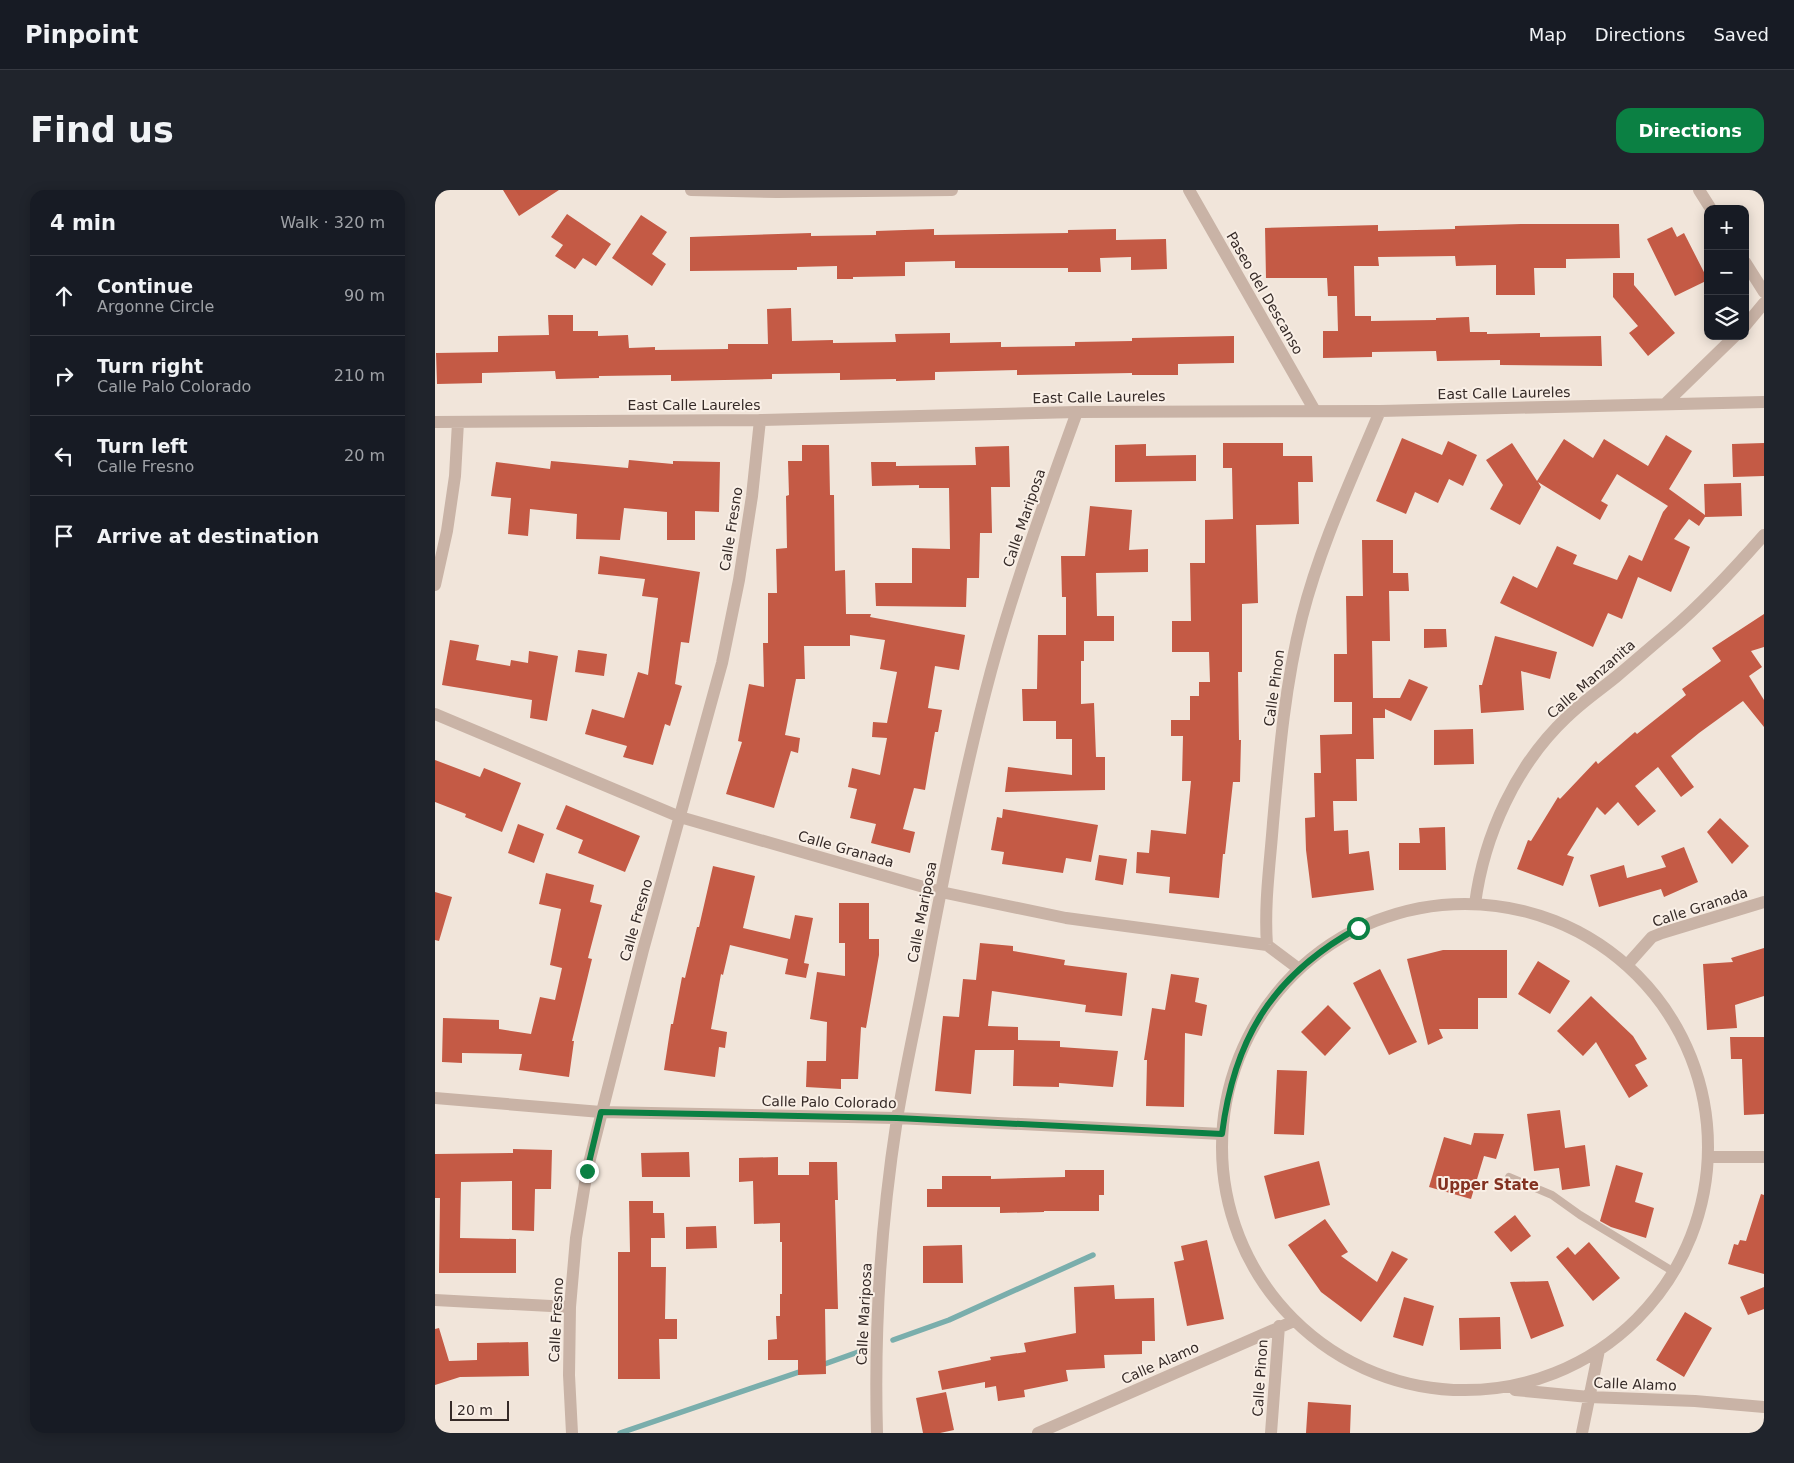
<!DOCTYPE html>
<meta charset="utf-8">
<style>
body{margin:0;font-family:"DejaVu Sans",sans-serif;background:#20242c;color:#f1f3f6}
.controls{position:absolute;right:15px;top:15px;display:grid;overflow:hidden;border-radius:10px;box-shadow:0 2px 12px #0003}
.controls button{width:45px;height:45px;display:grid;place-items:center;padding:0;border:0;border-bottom:1px solid #363941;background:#171b24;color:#f1f3f6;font:25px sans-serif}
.scale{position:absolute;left:15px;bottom:12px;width:59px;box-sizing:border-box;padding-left:5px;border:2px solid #352a27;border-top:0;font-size:14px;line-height:18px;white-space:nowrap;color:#352a27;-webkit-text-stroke:4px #f9efe6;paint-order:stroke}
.stop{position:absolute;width:15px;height:15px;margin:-11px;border:4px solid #0b8043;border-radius:50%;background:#fff}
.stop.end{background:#0b8043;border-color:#fff;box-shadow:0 1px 5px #0008}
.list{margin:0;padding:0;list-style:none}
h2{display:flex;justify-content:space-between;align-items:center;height:65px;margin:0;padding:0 20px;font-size:21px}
h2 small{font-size:16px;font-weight:400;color:#9ea1a6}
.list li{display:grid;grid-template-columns:32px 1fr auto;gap:15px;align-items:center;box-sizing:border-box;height:80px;padding:0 20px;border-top:1px solid #363941}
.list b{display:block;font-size:19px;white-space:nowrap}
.list p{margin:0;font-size:16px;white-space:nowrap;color:#9ea1a6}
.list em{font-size:16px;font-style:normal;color:#9ea1a6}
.icon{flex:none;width:28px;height:28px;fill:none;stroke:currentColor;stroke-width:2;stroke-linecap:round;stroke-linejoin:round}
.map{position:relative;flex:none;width:1329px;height:1243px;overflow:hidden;border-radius:15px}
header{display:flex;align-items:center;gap:30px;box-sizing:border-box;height:70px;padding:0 25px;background:#171b24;border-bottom:1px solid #363941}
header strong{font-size:24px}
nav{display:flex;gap:28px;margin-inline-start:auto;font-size:18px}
.intro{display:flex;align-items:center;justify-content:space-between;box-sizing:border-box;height:120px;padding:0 30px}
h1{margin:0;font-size:35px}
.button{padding:12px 22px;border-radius:15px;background:#0b8043;color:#fff;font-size:18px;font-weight:700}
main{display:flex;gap:30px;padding:0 30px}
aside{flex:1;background:#171b24;border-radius:15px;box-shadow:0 2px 12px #0003}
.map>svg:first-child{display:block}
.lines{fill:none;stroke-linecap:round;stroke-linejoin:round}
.stream{stroke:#7aaeac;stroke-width:5.5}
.building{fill:#c45a45}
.lane{stroke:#c9b3a6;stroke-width:8}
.street{stroke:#c9b3a6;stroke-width:12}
.route{stroke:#0b8043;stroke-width:6}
.labels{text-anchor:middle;stroke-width:4;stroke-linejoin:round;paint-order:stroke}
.street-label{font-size:14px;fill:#352a27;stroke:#f9efe6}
.neighbourhood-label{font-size:15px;font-weight:bold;fill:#833121;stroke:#f9efe6}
</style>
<header>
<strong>Pinpoint</strong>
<nav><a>Map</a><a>Directions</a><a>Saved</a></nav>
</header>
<div class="intro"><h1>Find us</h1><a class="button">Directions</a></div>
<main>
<aside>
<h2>4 min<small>Walk · 320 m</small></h2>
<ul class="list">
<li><svg class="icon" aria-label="ahead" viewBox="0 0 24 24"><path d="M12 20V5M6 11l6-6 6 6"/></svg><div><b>Continue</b><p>Argonne Circle</p></div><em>90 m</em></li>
<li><svg class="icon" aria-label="right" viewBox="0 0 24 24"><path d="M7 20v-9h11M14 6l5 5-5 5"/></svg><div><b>Turn right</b><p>Calle Palo Colorado</p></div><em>210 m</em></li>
<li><svg class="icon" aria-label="left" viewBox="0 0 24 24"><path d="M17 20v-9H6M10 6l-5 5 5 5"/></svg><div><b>Turn left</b><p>Calle Fresno</p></div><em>20 m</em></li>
<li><svg class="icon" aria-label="arrive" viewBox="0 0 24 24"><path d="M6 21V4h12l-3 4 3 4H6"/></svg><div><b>Arrive at destination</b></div></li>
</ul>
</aside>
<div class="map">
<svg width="1329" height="1243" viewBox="0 0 1329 1243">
<rect width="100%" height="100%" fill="#f1e5da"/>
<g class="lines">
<!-- stream -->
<path class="stream" d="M 458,1150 L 514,1130 L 658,1065
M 384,1176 L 426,1161
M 185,1243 L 370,1180"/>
</g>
<!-- building -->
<path class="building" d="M 68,0 L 124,0 L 84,26 Z
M 132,24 L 176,54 L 161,76 L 148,68 L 140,79 L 120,66 L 128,55 L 116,47 Z
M 206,25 L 232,42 L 217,64 L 231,74 L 217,96 L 177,68 Z
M 1086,34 L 1184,34 L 1185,68 L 1131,69 L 1131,78 L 1099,78 L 1100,105 L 1061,105 L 1061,75 L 1021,76 L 1020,66 L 943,67 L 944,76 L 919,76 L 920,126 L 936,126 L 936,131 L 1001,130 L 1001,128 L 1034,127 L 1035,142 L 1052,142 L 1052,144 L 1105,143 L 1105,147 L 1166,146 L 1167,176 L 1065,175 L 1065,170 L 1002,171 L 1001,161 L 937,162 L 937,167 L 888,168 L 888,141 L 903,141 L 902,106 L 893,106 L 892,88 L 831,88 L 830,38 L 943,35 L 943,41 L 1020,39 L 1020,36 Z
M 1237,37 L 1242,47 L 1249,43 L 1273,90 L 1240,106 L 1212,49 Z
M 499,39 L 499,45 L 633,43 L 633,40 L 681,39 L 681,50 L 731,49 L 732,79 L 696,80 L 696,67 L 665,68 L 666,82 L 633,82 L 633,78 L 520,78 L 520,71 L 470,72 L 470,86 L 418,87 L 418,89 L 402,89 L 402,76 L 362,77 L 362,80 L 255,81 L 255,47 L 376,43 L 376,46 L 441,45 L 441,41 Z
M 1178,83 L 1199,83 L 1199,95 L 1240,143 L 1213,166 L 1194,143 L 1203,136 L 1178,107 Z
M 356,118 L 357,151 L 398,150 L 398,153 L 461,152 L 460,144 L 515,143 L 515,153 L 566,152 L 566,157 L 640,156 L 640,152 L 697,151 L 697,148 L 799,146 L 799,173 L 743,174 L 743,185 L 697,185 L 697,183 L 582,185 L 582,180 L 500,182 L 500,190 L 461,191 L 461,189 L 405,190 L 405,183 L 337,184 L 337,189 L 236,191 L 236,185 L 164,186 L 164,188 L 121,189 L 120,181 L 47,183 L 47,193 L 2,194 L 1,163 L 63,162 L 63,146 L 114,145 L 113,125 L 138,125 L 138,141 L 163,141 L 163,146 L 193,145 L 194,158 L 220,157 L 220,160 L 293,159 L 293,154 L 333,154 L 332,119 Z
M 1231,245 L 1257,261 L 1234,299 L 1270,325 L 1269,294 L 1306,293 L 1307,326 L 1270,327 L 1264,336 L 1254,329 L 1239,349 L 1255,357 L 1236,402 L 1203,387 L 1187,429 L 1173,423 L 1158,457 L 1065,413 L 1078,386 L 1102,398 L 1122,356 L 1142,365 L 1138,374 L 1182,390 L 1194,365 L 1207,371 L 1228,322 L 1233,316 L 1182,284 L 1166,311 L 1173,315 L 1165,330 L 1103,292 L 1106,297 L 1085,335 L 1055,319 L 1068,295 L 1051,270 L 1077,253 L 1102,291 L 1129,249 L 1158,268 L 1169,249 L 1213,276 Z
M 967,248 L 1007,265 L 1013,251 L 1042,265 L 1028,296 L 1014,289 L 1003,313 L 980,302 L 971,324 L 941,311 Z
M 788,253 L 848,253 L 848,266 L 877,266 L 878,292 L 863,292 L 864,334 L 821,335 L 823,413 L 807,414 L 807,482 L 803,482 L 804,550 L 806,550 L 805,592 L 798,592 L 790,664 L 788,664 L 784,708 L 734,703 L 735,687 L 701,683 L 702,662 L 714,663 L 716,640 L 751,644 L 756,591 L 747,591 L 748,546 L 736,546 L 736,530 L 755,530 L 755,506 L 764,506 L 764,492 L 775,492 L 774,462 L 737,462 L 737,431 L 756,431 L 755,373 L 770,373 L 770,330 L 798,329 L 797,278 L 788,278 Z
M 1329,253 L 1329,286 L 1298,287 L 1297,254 Z
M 711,254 L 711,266 L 761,265 L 761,291 L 680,292 L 680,255 Z
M 367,255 L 394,255 L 395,305 L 399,305 L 400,381 L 410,380 L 411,424 L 436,424 L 435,427 L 530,445 L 524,480 L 500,476 L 493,518 L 507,520 L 503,542 L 500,542 L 490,600 L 479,598 L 468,639 L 480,642 L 475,663 L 436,653 L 441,634 L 415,628 L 422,599 L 413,597 L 417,578 L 445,585 L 452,548 L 437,547 L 438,532 L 452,533 L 462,482 L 445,479 L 450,450 L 415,445 L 415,456 L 369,456 L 370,489 L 361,489 L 350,545 L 365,548 L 363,563 L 356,561 L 339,618 L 291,604 L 307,552 L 303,551 L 314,494 L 329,497 L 328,453 L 333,453 L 333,403 L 342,403 L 341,359 L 352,358 L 351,306 L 354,305 L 353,271 L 367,271 Z
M 574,256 L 575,297 L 556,297 L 557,343 L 545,343 L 544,388 L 532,388 L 531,417 L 441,416 L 440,393 L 477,393 L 477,358 L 515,359 L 514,298 L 484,298 L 484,295 L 437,296 L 436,272 L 461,272 L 461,276 L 541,275 L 540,257 Z
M 194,270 L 238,274 L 238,271 L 285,272 L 284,322 L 260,321 L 260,350 L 232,350 L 232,322 L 189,318 L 185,350 L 141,349 L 142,324 L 95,319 L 93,346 L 73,344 L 76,308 L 56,306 L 61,272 L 115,279 L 116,271 L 193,278 Z
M 655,316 L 697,320 L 694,360 L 713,359 L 713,382 L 661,383 L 662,426 L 679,426 L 679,451 L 649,451 L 649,471 L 646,471 L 646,514 L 659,513 L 661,567 L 670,567 L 670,600 L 570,602 L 573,577 L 637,585 L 637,549 L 621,549 L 621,531 L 588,531 L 587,499 L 602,499 L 603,445 L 631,445 L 631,407 L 627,407 L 626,366 L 650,366 Z
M 927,350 L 958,350 L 958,383 L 973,383 L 974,401 L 954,401 L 955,451 L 937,451 L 938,508 L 965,508 L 974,489 L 993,497 L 976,531 L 950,519 L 950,528 L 938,528 L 939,569 L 921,569 L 922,611 L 898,611 L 899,641 L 913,640 L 914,664 L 934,661 L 939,700 L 877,708 L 871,660 L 870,628 L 880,627 L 879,583 L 886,583 L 885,545 L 917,544 L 917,512 L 899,512 L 899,464 L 912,464 L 911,406 L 928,406 Z
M 165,366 L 265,382 L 254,453 L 246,452 L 240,494 L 247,496 L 235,536 L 230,534 L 218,575 L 188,567 L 192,556 L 150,544 L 157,519 L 189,528 L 203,482 L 213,485 L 223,408 L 207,406 L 210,389 L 163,384 Z
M 1329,424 L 1329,457 L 1316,461 L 1327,477 L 1314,486 L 1329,510 L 1329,537 L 1308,511 L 1264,543 L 1236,566 L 1259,597 L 1246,607 L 1223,577 L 1200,596 L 1221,621 L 1203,636 L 1183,612 L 1170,625 L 1162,617 L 1132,665 L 1139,667 L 1128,696 L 1082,679 L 1093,650 L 1096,651 L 1123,607 L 1125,609 L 1161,571 L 1163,574 L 1200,542 L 1202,544 L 1251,505 L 1247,499 L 1286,471 L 1277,458 Z
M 989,439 L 1011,439 L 1012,457 L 989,458 Z
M 1060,446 L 1122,462 L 1115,489 L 1086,481 L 1089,520 L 1046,523 L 1044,495 L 1047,495 Z
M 15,450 L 44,455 L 41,470 L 75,476 L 76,470 L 93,473 L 94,461 L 123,466 L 112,531 L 95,528 L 97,510 L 7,495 Z
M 143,460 L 172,464 L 169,486 L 140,482 Z
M 1038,539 L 1039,574 L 999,575 L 999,540 Z
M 0,570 L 45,587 L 49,578 L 86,593 L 67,642 L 30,627 L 31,624 L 0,612 Z
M 131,615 L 205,646 L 190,682 L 143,663 L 148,650 L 121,639 Z
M 568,619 L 663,635 L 656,672 L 631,668 L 628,683 L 567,674 L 569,662 L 556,660 L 562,627 L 567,628 Z
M 1285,628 L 1314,656 L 1297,674 L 1272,642 Z
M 83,634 L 109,644 L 99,673 L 73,663 Z
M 1010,637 L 1011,680 L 964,680 L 964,653 L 985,653 L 984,638 Z
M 1249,657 L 1263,692 L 1229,707 L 1226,699 L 1164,717 L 1155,685 L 1189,675 L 1192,688 L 1231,677 L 1226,666 Z
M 664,665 L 692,669 L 688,695 L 660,690 Z
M 278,676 L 320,686 L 308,738 L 355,749 L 360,725 L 378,728 L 369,773 L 374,774 L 371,788 L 350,784 L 353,769 L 295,755 L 288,785 L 286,784 L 276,839 L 292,842 L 290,858 L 284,857 L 280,887 L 229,880 L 236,834 L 238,834 L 247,787 L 250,788 L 262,737 L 264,737 Z
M 111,683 L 159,695 L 155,712 L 167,715 L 153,768 L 157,769 L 137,851 L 139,851 L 134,887 L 84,880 L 87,864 L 27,863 L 27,873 L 7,872 L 8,828 L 64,830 L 64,839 L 96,844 L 105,807 L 120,810 L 127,778 L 115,775 L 126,719 L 104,714 Z
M 0,702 L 17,707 L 4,751 L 0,750 Z
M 404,713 L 434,713 L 434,749 L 444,749 L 444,765 L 431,838 L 426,837 L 423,889 L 406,889 L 406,899 L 371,897 L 372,871 L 391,871 L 392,832 L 375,829 L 382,782 L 410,786 L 410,753 L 404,753 Z
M 545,753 L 578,756 L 578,761 L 630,770 L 629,775 L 692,783 L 687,826 L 650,822 L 651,815 L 557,801 L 553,836 L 583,837 L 583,850 L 625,851 L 625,857 L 683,861 L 678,897 L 624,893 L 624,897 L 578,896 L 579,860 L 540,860 L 536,904 L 500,901 L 508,826 L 524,827 L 528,789 L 541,790 Z
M 1329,758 L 1329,806 L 1300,815 L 1302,838 L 1272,840 L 1268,774 L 1298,772 L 1296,768 Z
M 1008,760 L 1072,760 L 1072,808 L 1043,808 L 1043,839 L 1004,839 L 1008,848 L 993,855 L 972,769 Z
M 1103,771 L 1135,791 L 1115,824 L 1083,804 Z
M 945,779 L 982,852 L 954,865 L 918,793 Z
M 736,784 L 764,788 L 760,812 L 772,815 L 767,846 L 750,843 L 749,917 L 711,916 L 712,870 L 709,870 L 717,818 L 730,820 Z
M 1156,806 L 1198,846 L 1212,869 L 1200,875 L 1213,896 L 1194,908 L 1161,852 L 1148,866 L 1122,841 Z
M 893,815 L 916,838 L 890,866 L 866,842 Z
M 1295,847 L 1329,847 L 1329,924 L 1309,925 L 1307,869 L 1296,869 Z
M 842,880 L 872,881 L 869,945 L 839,944 Z
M 1125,920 L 1130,958 L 1150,955 L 1155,996 L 1127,1000 L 1124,978 L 1099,981 L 1092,924 Z
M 1039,943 L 1069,944 L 1061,969 L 1049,966 L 1036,1009 L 994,997 L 1009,947 L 1036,955 Z
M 78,959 L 117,960 L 116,999 L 100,999 L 99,1041 L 77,1040 L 77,991 L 26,992 L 25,1048 L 81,1049 L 81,1083 L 4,1083 L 5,1008 L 0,1008 L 0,964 L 78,963 Z
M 254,962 L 255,987 L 207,987 L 206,963 Z
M 343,967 L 343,985 L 374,985 L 374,972 L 402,972 L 403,1010 L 400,1010 L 403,1119 L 390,1119 L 391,1184 L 363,1185 L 363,1170 L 333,1170 L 333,1150 L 342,1149 L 341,1126 L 345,1126 L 345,1104 L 347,1104 L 347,1052 L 345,1052 L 345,1033 L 319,1034 L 318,991 L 304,992 L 304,968 Z
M 884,971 L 895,1015 L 840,1029 L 829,986 Z
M 1181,975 L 1208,983 L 1200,1012 L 1219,1018 L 1211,1048 L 1176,1037 L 1165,1031 Z
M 630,980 L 669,980 L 669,1005 L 664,1005 L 664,1021 L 609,1021 L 609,1022 L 565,1023 L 565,1017 L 492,1017 L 492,999 L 507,999 L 507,986 L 556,986 L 556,989 L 630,987 Z
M 1326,1004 L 1329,1005 L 1329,1084 L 1293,1074 L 1299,1054 L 1303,1055 L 1305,1050 L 1311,1051 Z
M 194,1011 L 218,1011 L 218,1023 L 229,1023 L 230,1048 L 216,1048 L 216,1077 L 231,1077 L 230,1129 L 242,1129 L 242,1149 L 224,1149 L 225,1189 L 183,1189 L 183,1062 L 195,1062 Z
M 1080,1025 L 1096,1046 L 1076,1062 L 1059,1042 Z
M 890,1029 L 913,1062 L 906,1066 L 942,1092 L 957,1061 L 973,1069 L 926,1132 L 886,1102 L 853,1055 Z
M 281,1036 L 282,1058 L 251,1059 L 251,1037 Z
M 772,1050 L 789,1129 L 752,1136 L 739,1072 L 749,1070 L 746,1056 Z
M 1154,1052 L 1185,1088 L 1158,1111 L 1121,1067 L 1133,1057 L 1140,1065 Z
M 527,1055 L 528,1093 L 488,1093 L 488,1056 Z
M 1113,1091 L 1129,1136 L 1096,1149 L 1075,1092 Z
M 679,1095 L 680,1109 L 719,1108 L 720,1151 L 707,1151 L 707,1164 L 669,1165 L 670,1178 L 631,1180 L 633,1191 L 589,1200 L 590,1207 L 563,1211 L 561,1196 L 550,1198 L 550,1192 L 507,1200 L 503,1181 L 556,1170 L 555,1167 L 591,1162 L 589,1153 L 641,1143 L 639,1097 Z
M 1329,1097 L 1329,1119 L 1313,1125 L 1305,1107 Z
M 969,1107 L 999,1116 L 988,1156 L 958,1147 Z
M 1250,1122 L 1277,1138 L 1249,1187 L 1221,1170 Z
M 1065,1127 L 1066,1159 L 1025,1160 L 1024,1128 Z
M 4,1138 L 14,1171 L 42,1170 L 42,1153 L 93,1152 L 94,1186 L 25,1187 L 0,1195 L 0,1139 Z
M 511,1202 L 519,1240 L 505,1243 L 488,1243 L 481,1208 Z
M 873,1212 L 916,1215 L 915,1243 L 871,1243 Z"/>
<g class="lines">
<!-- lane -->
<path class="lane" d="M 1074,987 L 1117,1005 L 1145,1025 L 1239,1082"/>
<!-- street -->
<path class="street" d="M 256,0 L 342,2 L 517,0
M 754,0 L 880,221
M 1264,0 L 1276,19
M 1310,72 L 1329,102
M 1310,136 L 1329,113
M 1230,214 L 1300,146
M 0,232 L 325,230 L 642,222 L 945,221 L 1329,212
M 0,395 L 12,341 L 20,286 L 23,232
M 0,524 L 245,627 L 506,702 L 631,728 L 832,755
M787 957a243 243 0 1 1 486 0a243 243 0 1 1-486 0Z
M 1040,714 C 1049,645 1081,575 1132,527 C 1147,512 1165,500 1182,486 C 1200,471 1218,455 1236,440 C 1270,411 1300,378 1329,345
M 1192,775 L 1217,747 L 1227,743 L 1329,712
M 864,779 L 832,755 C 829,714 835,674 838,633 C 844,565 850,494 867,427 C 885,356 917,288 945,221
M 0,908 L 166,922 L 462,928 L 787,944
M 1273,967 L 1329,967
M 0,1110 L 135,1117
M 1080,1200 L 1154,1207 L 1260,1211 L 1329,1217
M 137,1243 L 134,1185 L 135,1117 L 141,1048 L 152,981 L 208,760 L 287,473 L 304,390 L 317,306 L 325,230
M 442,1243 C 439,1138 446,1032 462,929 C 470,880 481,832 490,784 C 509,682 529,581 556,481 C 580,393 611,307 642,222
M 603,1243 L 859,1131
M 836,1243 L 844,1136
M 1147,1243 L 1164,1160"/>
</g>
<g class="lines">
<!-- route -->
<path class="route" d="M 152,981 L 166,922 L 462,928 L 787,944 C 799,848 838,785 923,738"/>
</g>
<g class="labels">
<!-- street labels -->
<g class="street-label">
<text transform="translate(830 103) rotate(60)" y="5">Paseo del Descanso</text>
<text transform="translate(1069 203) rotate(-1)" y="5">East Calle Laureles</text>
<text transform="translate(664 207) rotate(-1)" y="5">East Calle Laureles</text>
<text x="259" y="220">East Calle Laureles</text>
<text transform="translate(589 328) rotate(-71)" y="5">Calle Mariposa</text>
<text transform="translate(296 339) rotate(-81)" y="5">Calle Fresno</text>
<text transform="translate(1156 489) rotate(-41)" y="5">Calle Manzanita</text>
<text transform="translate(839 498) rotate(-82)" y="5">Calle Pinon</text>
<text transform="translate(411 659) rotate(16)" y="5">Calle Granada</text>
<text transform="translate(1265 717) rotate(-18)" y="5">Calle Granada</text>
<text transform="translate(487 722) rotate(-79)" y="5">Calle Mariposa</text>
<text transform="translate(201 730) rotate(-74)" y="5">Calle Fresno</text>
<text transform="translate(394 912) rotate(1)" y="5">Calle Palo Colorado</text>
<text transform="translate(429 1124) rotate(-87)" y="5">Calle Mariposa</text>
<text transform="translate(121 1130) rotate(-87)" y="5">Calle Fresno</text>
<text transform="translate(725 1173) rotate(-24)" y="5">Calle Alamo</text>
<text transform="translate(825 1188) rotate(-86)" y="5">Calle Pinon</text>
<text transform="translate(1200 1194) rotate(2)" y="5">Calle Alamo</text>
</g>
<!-- neighbourhood labels -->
<g class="neighbourhood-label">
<text x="1053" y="1000">Upper State</text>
</g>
</g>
</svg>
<div class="controls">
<button>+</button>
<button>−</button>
<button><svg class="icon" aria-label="layers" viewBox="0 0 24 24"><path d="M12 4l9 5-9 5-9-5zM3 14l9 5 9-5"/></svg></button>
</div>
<div class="scale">20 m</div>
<div class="stop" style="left:923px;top:738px"></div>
<div class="stop end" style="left:152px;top:981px"></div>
</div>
</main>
